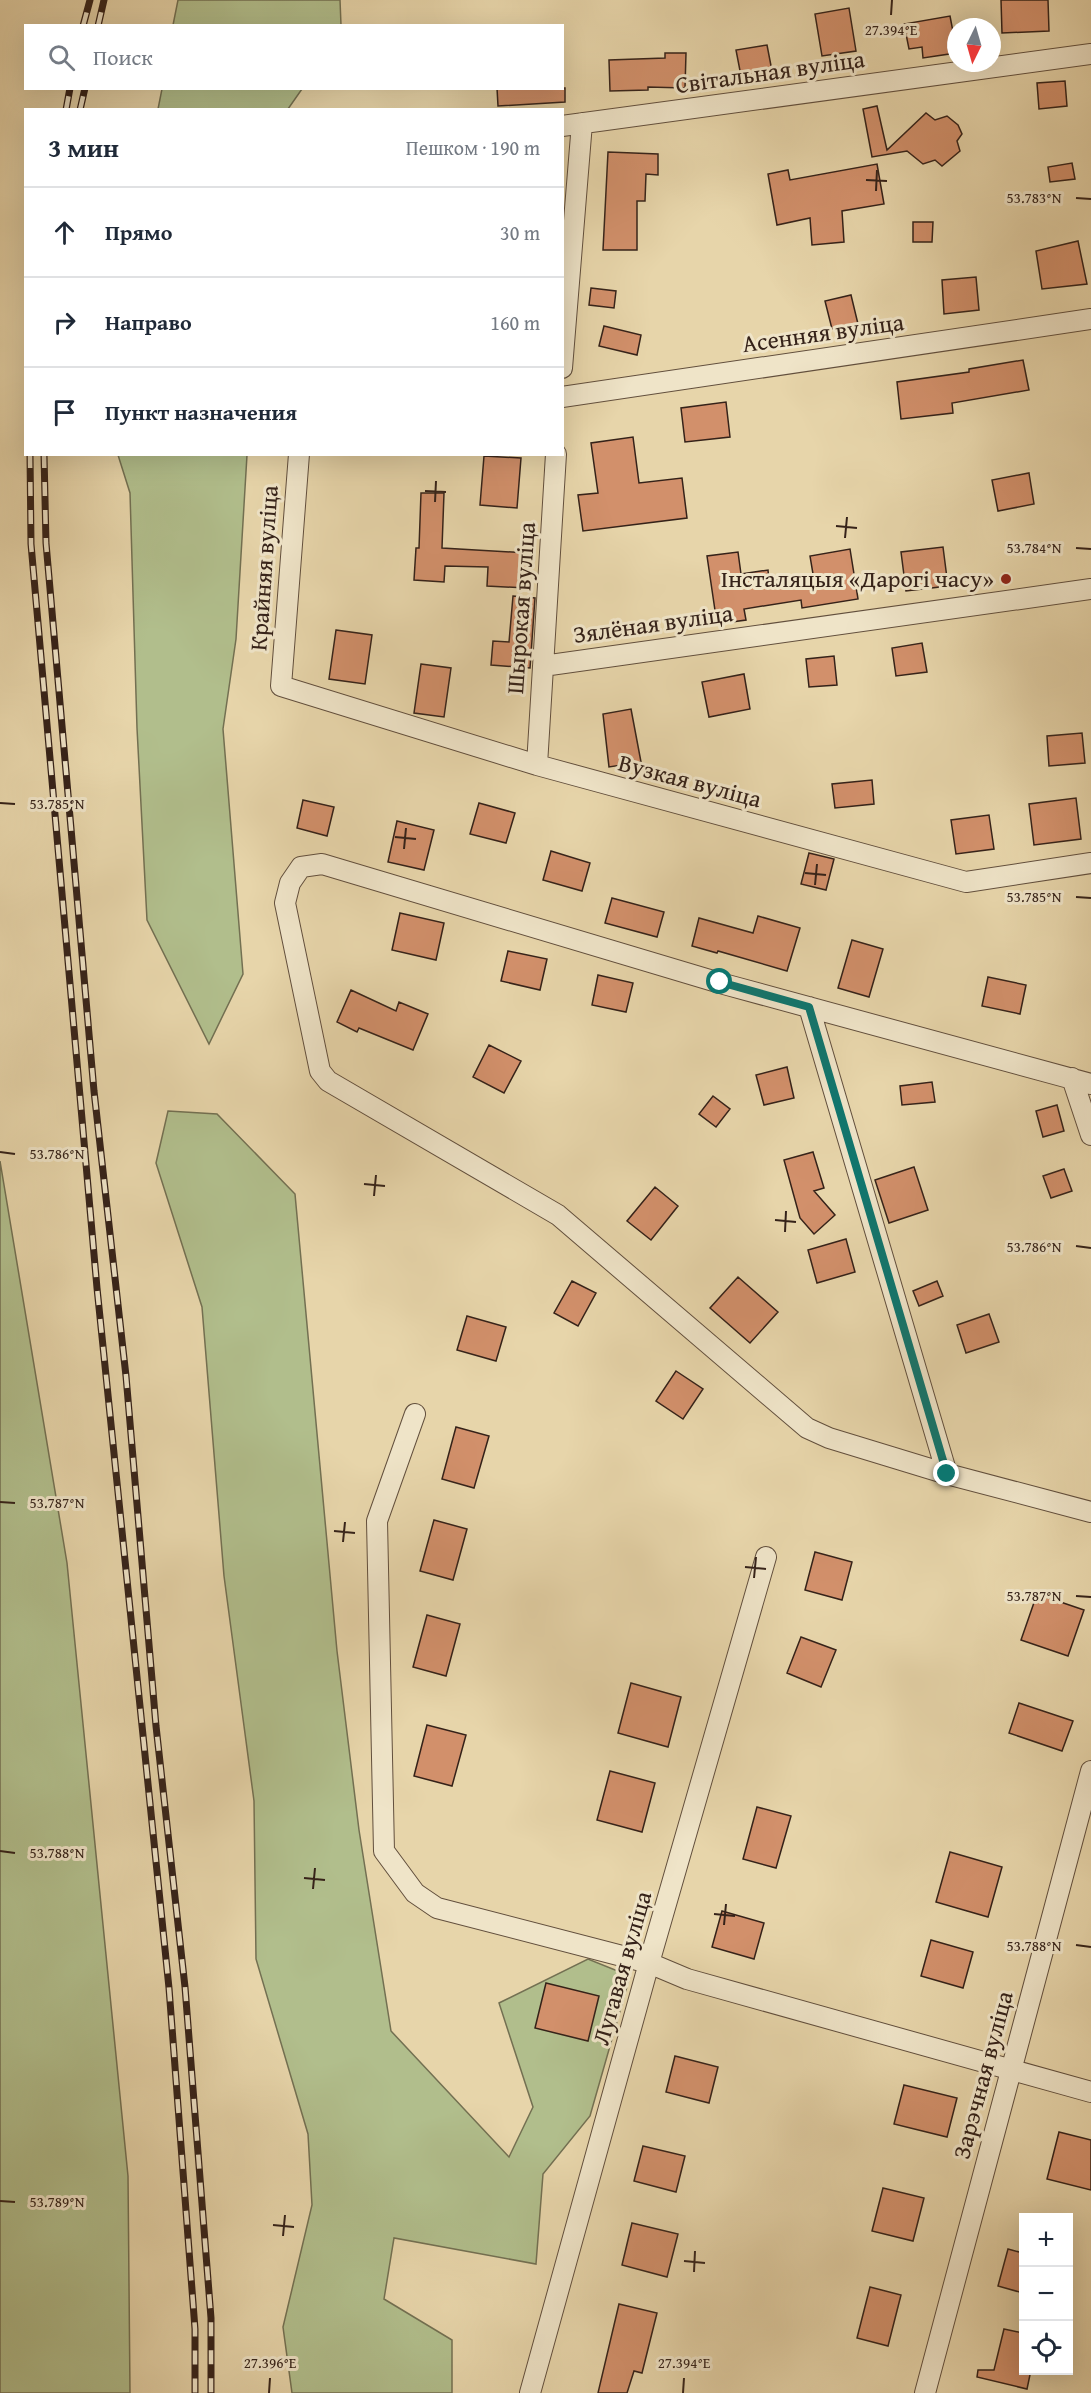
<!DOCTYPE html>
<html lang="ru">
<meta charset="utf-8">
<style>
body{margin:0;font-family:"Gentium Book Plus",serif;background:#f2f2f3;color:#1f2937}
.controls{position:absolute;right:18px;bottom:18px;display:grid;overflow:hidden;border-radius:0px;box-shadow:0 6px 24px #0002}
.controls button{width:54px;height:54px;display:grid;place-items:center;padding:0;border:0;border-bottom:2px solid #e0e1e3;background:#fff;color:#1f2937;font:30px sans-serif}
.compass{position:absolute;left:947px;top:18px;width:54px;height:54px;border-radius:50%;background:#fff;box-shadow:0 6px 24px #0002;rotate:185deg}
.stop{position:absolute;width:18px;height:18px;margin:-14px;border:4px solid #0f766e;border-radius:50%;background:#fff}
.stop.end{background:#0f766e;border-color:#fff;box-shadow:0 2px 6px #0008}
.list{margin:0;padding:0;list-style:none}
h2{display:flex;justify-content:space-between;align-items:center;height:78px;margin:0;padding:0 24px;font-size:26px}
h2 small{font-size:20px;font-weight:400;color:#747a83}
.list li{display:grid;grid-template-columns:39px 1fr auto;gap:18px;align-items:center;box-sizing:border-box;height:90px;padding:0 24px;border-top:2px solid #e0e1e3}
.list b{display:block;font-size:22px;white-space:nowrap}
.list em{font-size:20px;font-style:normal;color:#747a83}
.icon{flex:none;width:33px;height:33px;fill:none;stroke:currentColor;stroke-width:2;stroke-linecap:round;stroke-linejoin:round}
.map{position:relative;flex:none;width:1091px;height:2393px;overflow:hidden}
.search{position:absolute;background:#fff;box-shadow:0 6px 24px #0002;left:24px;top:24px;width:540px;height:66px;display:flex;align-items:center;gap:15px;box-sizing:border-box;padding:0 21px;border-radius:0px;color:#747a83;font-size:22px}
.panel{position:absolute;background:#fff;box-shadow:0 6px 24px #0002;left:24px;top:108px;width:540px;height:348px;border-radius:0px}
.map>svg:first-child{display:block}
.green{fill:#b1be8c;stroke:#737052;stroke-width:1.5}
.building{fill:#d2906b;stroke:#352219;stroke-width:1.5}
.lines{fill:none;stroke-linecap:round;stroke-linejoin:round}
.street-casing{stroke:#624f3d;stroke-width:22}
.street{stroke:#efe4c8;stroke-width:20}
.rail-casing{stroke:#352219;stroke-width:7}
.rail{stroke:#efe4c8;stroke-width:4.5;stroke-dasharray:14;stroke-linecap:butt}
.route{stroke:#0f766e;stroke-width:8}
.ticks{fill:none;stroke:#352219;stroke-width:2}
.poi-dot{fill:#8f2418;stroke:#efe4c8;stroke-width:2}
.labels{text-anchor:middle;stroke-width:6;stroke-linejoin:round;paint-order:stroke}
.street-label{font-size:24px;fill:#352219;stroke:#efe4c8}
.poi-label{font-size:24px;fill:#352219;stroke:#efe4c8;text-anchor:end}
.ticks-label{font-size:15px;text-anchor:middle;fill:#352219;stroke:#efe4c8;stroke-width:6;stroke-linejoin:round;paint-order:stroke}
</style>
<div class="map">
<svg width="1091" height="2393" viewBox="0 0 1091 2393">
<rect width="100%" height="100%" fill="#e7d5aa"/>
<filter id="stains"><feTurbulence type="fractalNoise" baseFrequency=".00333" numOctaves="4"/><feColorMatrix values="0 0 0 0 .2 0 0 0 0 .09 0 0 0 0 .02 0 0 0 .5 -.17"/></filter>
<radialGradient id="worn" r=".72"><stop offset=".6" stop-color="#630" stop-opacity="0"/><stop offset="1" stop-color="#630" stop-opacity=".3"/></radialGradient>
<!-- green -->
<path class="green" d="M 178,0 L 340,0 L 341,25 L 173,25 Z
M 162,89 L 162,88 L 302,89 L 288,109 L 158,109 Z
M 118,455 L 247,455 L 236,639 L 223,729 L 243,974 L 209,1044 L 147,920 L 137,728 L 130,493 Z
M 168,1111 L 217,1114 L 295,1194 L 337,1651 L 359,1830 L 391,2031 L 509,2157 L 533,2107 L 499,2003 L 588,1959 L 630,1976 L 590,2116 L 543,2174 L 536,2264 L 394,2238 L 384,2299 L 452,2340 L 452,2393 L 292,2393 L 283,2327 L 312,2205 L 308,2134 L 256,1959 L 254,1801 L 224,1576 L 202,1307 L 156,1163 Z
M 0,1161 L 67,1563 L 128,2176 L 130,2393 L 0,2393 Z"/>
<!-- building -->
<path class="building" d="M 1001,0 L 1048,0 L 1049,31 L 1002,33 Z
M 849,8 L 856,51 L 822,56 L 815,14 Z
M 950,16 L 955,42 L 948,43 L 949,54 L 923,58 L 922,47 L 909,49 L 904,24 Z
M 767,45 L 772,71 L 741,76 L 736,50 Z
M 665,53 L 686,53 L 685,88 L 648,87 L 648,90 L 610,91 L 609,60 L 665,58 Z
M 1065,81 L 1067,106 L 1039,109 L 1037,83 Z
M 497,88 L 565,88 L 565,102 L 498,106 Z
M 877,106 L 887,150 L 926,113 L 935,120 L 947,116 L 958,125 L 962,134 L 957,141 L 960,151 L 942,166 L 935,160 L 923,164 L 907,151 L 872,157 L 863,109 Z
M 608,152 L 658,154 L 658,175 L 646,174 L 645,201 L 637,201 L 637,250 L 603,250 Z
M 1072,163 L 1075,179 L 1050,182 L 1048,167 Z
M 877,164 L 884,204 L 842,211 L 844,242 L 812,245 L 810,218 L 777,225 L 768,174 L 788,170 L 790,180 Z
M 913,222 L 933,222 L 932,242 L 913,242 Z
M 1078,241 L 1087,284 L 1042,289 L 1036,251 Z
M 976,277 L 979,310 L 944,314 L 942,280 Z
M 591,288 L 616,291 L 614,308 L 589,305 Z
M 851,295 L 858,324 L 832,329 L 825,301 Z
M 604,326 L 641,335 L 637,355 L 599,346 Z
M 1023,360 L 1029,390 L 952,403 L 953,413 L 901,419 L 897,382 L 969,372 L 969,369 Z
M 726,402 L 730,437 L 685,442 L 681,408 Z
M 633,437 L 639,483 L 682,478 L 687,518 L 583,531 L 578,495 L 598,493 L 591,443 Z
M 484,456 L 521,458 L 517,508 L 480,505 Z
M 1029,473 L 1034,504 L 998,511 L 992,480 Z
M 421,493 L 444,493 L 442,548 L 528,553 L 526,588 L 487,586 L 488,567 L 445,566 L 444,582 L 414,580 L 416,548 L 419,548 Z
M 943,547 L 948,586 L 906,591 L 901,552 Z
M 850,549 L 858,599 L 802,608 L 801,600 L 744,609 L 746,620 L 717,624 L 707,556 L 738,552 L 741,574 L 768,570 L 769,581 L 813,574 L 810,556 Z
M 513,596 L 535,598 L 530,668 L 491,665 L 493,641 L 509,642 Z
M 336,630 L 372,635 L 365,684 L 329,679 Z
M 922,643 L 927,672 L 896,676 L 892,648 Z
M 834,656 L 837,685 L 809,687 L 806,659 Z
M 421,664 L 451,668 L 444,717 L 414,713 Z
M 744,674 L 750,709 L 709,717 L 702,682 Z
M 631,709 L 641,762 L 609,767 L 603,714 Z
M 1082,733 L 1085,763 L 1049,766 L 1047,736 Z
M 872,780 L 874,804 L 835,808 L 832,784 Z
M 1076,798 L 1081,839 L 1034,845 L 1029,804 Z
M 303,800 L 334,807 L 327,836 L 297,828 Z
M 479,803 L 515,813 L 506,843 L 470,834 Z
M 989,815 L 994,849 L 956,854 L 951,820 Z
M 397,821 L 434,830 L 424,870 L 388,862 Z
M 551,851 L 590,863 L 582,891 L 543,880 Z
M 809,853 L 834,859 L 826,890 L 801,884 Z
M 612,898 L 664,912 L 657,937 L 605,923 Z
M 400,913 L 444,923 L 436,960 L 392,950 Z
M 758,916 L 800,928 L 787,971 L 718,951 L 717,953 L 692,946 L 699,918 L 753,933 Z
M 852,940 L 883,949 L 869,997 L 838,988 Z
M 508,951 L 547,959 L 540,990 L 501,981 Z
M 598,975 L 633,983 L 626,1012 L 592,1005 Z
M 988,977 L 1026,985 L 1020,1014 L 982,1006 Z
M 351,990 L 396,1011 L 399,1002 L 428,1014 L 413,1050 L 359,1028 L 357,1032 L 337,1022 Z
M 489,1045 L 521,1061 L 504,1093 L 473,1077 Z
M 787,1067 L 794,1098 L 764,1105 L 756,1075 Z
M 932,1082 L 935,1102 L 902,1105 L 900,1086 Z
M 713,1096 L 730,1109 L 716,1127 L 699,1114 Z
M 1057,1105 L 1064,1131 L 1043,1137 L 1036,1111 Z
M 813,1152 L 824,1188 L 814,1191 L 835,1215 L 814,1234 L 800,1218 L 784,1160 Z
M 914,1167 L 928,1210 L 889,1223 L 875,1180 Z
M 1064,1169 L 1072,1191 L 1051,1198 L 1043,1176 Z
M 655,1187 L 678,1206 L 651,1240 L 627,1221 Z
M 846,1239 L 855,1272 L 817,1283 L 808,1250 Z
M 738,1277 L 778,1312 L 750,1343 L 710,1308 Z
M 572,1281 L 596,1293 L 578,1326 L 554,1313 Z
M 937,1281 L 943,1296 L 919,1306 L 913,1291 Z
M 989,1314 L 999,1342 L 966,1353 L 957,1325 Z
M 467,1316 L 506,1327 L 496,1361 L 457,1350 Z
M 676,1371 L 703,1389 L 683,1419 L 656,1401 Z
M 456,1427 L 489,1436 L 474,1488 L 442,1479 Z
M 434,1520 L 467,1529 L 453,1580 L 420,1571 Z
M 815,1552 L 852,1562 L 842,1600 L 805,1590 Z
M 1037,1594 L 1084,1610 L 1068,1656 L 1021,1640 Z
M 427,1615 L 460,1624 L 446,1676 L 413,1667 Z
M 801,1637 L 836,1650 L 821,1687 L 787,1673 Z
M 631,1683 L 681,1697 L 668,1747 L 618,1733 Z
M 1019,1703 L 1073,1721 L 1062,1751 L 1009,1733 Z
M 427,1725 L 466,1735 L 452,1786 L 414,1776 Z
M 610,1771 L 655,1783 L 642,1832 L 597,1820 Z
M 757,1807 L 791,1816 L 776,1868 L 743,1859 Z
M 950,1852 L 1002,1867 L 988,1917 L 936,1902 Z
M 722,1911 L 764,1923 L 754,1959 L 712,1947 Z
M 931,1940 L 973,1952 L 963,1988 L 921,1976 Z
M 546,1983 L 599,1996 L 588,2041 L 535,2028 Z
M 675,2056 L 718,2067 L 709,2103 L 666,2092 Z
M 904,2085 L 957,2098 L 947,2137 L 894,2124 Z
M 1059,2132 L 1091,2140 L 1091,2190 L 1047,2179 Z
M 643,2146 L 685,2156 L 676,2192 L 634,2181 Z
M 883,2188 L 924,2198 L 913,2241 L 872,2231 Z
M 632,2223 L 678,2234 L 667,2277 L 622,2265 Z
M 1008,2249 L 1023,2253 L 1023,2293 L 998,2286 Z
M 870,2287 L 901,2295 L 888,2346 L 857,2338 Z
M 619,2304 L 657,2313 L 642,2373 L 634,2371 L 627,2393 L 598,2393 Z
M 1004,2329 L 1023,2333 L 1023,2370 L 1031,2370 L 1027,2389 L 977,2377 L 978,2370 L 994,2370 Z"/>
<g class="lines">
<defs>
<path id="street" d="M 562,126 L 1091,54
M 562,368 L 582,123
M 562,397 L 1091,319
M 299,454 L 281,686 L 537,765 L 966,882 L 1091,863
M 543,666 L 1091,589
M 537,765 L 556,454
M 809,1007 L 947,1474 L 1091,1512
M 1072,1078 L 1091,1135
M 415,1414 L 377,1521 L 384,1851 L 415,1893 L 437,1908 L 649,1963 L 687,1979 L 1091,2092
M 947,1474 L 829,1438 L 807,1428 L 558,1215 L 328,1081 L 320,1071 L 285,903 L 290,883 L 301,867 L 322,864 L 720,983 L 1091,1084
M 530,2393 L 649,1963 L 766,1557
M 925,2393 L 1091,1771"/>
</defs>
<!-- street casing -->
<use href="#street" class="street-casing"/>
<!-- street -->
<use href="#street" class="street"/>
<defs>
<path id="rail" d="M 83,26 L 90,0
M 98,26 L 104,0
M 66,110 L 70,88
M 80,110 L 85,88
M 30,454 L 31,544 L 97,1288 L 169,1988 L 195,2329 L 195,2393
M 44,454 L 46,543 L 94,1091 L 126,1376 L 156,1726 L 185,1987 L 211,2318 L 211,2393"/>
</defs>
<!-- rail casing -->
<use href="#rail" class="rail-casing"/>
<!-- rail -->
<use href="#rail" class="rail"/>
</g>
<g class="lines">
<!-- route -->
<path class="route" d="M 720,982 L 809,1007 L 947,1474"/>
</g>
<!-- ticks -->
<path class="ticks" d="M 891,15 L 892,0M 866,180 L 887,181M 876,191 L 877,170M 1076,198 L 1091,199M 425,491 L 446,492M 435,502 L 436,481M 836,526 L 857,528M 845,538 L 847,517M 1076,548 L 1091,549M 0,803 L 15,804M 395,837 L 416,839M 404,849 L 406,828M 805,873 L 826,875M 815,885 L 817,864M 1076,897 L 1091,898M 0,1152 L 15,1154M 364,1184 L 385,1186M 374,1196 L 376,1175M 775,1220 L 796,1222M 785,1232 L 786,1211M 1076,1246 L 1091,1248M 0,1502 L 15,1503M 334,1531 L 355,1533M 343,1542 L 345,1522M 745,1567 L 766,1569M 754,1578 L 756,1557M 1076,1596 L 1091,1597M 0,1851 L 15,1853M 304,1878 L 325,1880M 313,1889 L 315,1868M 714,1914 L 735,1916M 724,1925 L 726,1904M 1076,1945 L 1091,1947M 0,2201 L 15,2202M 273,2225 L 294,2227M 283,2236 L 285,2215M 684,2261 L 705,2263M 694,2272 L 695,2251M 269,2393 L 270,2378M 683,2393 L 684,2378"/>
<!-- markers -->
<circle class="poi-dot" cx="1006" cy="579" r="6"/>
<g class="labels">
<!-- street labels -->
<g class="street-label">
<text transform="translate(770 72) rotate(-8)" y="8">Світальная вуліца</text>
<text transform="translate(823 333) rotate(-8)" y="8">Асенняя вуліца</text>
<text transform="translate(264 568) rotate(-86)" y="8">Крайняя вуліца</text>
<text transform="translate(521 608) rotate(-86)" y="8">Шырокая вуліца</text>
<text transform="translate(653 624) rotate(-8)" y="8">Зялёная вуліца</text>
<text transform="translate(690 781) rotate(15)" y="8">Вузкая вуліца</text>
<text transform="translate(622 1968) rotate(-74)" y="8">Лугавая вуліца</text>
<text transform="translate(983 2075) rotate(-75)" y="8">Зарэчная вуліца</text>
</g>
<!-- poi labels -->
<g class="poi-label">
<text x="994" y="587">Інсталяцыя «Дарогі часу»</text>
</g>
</g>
<g class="ticks-label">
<text x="891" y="35">27.394°E</text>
<text x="1034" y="203">53.783°N</text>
<text x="1034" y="553">53.784°N</text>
<text x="57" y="809">53.785°N</text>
<text x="1034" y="902">53.785°N</text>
<text x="57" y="1159">53.786°N</text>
<text x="1034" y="1252">53.786°N</text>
<text x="57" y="1508">53.787°N</text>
<text x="1034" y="1601">53.787°N</text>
<text x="57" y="1858">53.788°N</text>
<text x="1034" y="1951">53.788°N</text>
<text x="57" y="2207">53.789°N</text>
<text x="270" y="2368">27.396°E</text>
<text x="684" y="2368">27.394°E</text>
</g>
<rect width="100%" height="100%" filter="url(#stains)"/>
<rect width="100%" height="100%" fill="url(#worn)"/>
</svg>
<div class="controls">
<button>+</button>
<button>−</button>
<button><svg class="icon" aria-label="locate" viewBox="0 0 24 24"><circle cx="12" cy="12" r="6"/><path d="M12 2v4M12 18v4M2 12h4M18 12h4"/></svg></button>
</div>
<svg class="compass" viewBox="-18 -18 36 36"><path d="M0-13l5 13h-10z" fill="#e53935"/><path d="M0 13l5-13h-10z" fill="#747a83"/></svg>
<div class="stop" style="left:720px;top:982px"></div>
<div class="stop end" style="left:947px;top:1474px"></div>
<div class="search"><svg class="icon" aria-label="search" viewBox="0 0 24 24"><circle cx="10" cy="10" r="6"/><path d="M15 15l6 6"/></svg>Поиск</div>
<section class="panel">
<h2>3 мин<small>Пешком · 190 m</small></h2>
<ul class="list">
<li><svg class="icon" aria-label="ahead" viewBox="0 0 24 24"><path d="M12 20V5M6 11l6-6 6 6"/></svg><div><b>Прямо</b></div><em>30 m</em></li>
<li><svg class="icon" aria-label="right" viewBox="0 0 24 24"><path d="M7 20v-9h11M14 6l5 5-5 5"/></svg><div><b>Направо</b></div><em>160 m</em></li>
<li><svg class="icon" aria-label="arrive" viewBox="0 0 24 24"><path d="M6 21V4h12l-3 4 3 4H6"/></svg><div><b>Пункт назначения</b></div></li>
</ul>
</section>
</div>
